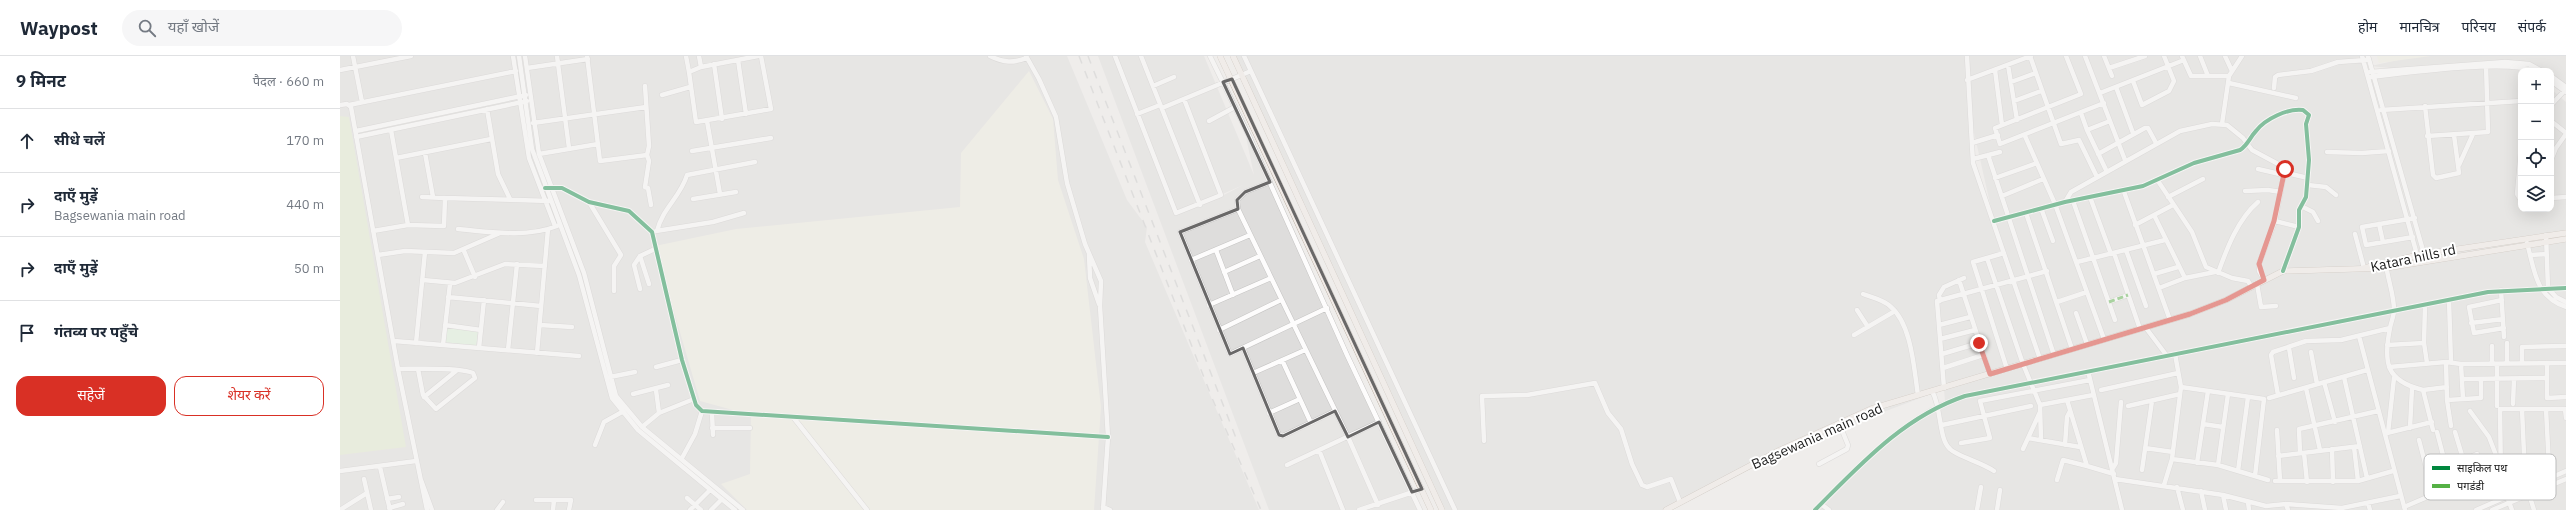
<!DOCTYPE html>
<html lang="hi">
<meta charset="utf-8">
<style>
body{margin:0;font-family:"IBM Plex Sans","Noto Sans Devanagari",sans-serif;background:#f6f6f7;color:#1f2937}
.controls{position:absolute;right:12px;top:12px;display:grid;overflow:hidden;border-radius:8px;box-shadow:0 4px 16px #0002}
.controls button{width:36px;height:36px;display:grid;place-items:center;padding:0;border:0;border-bottom:1px solid #e0e1e3;background:#fff;color:#1f2937;font:20px sans-serif}
.stop{position:absolute;width:12px;height:12px;margin:-9px;border:3px solid #d93025;border-radius:50%;background:#fff}
.stop.end{background:#d93025;border-color:#fff;box-shadow:0 1px 4px #0008}
.list{margin:0;padding:0;list-style:none}
h2{display:flex;justify-content:space-between;align-items:center;height:52px;margin:0;padding:0 16px;font-size:17px}
h2 small{font-size:13px;font-weight:400;color:#747a83}
.list li{display:grid;grid-template-columns:26px 1fr auto;gap:12px;align-items:center;box-sizing:border-box;height:64px;padding:0 16px;border-top:1px solid #e0e1e3}
.list b{display:block;font-size:15px;white-space:nowrap}
.list p{margin:0;font-size:13px;white-space:nowrap;color:#747a83}
.list em{font-size:13px;font-style:normal;color:#747a83}
.actions{display:flex;gap:8px;padding:12px 16px}
.actions a{flex:1;padding:9px 0;border:1px solid #d93025;border-radius:12px;text-align:center;font-size:14px;color:#d93025}
.actions .main{background:#d93025;color:#fff}
.icon{flex:none;width:22px;height:22px;fill:none;stroke:currentColor;stroke-width:2;stroke-linecap:round;stroke-linejoin:round}
.map{position:relative;flex:none;width:2226px;height:454px;overflow:hidden}
header{display:flex;align-items:center;gap:24px;box-sizing:border-box;height:56px;padding:0 20px;background:#fff;border-bottom:1px solid #e0e1e3}
header strong{font-size:19px}
nav{display:flex;gap:22px;margin-inline-start:auto;font-size:14px}
.search{width:280px;height:36px;background:#f6f6f7;display:flex;align-items:center;gap:10px;box-sizing:border-box;padding:0 14px;border-radius:22px;color:#747a83;font-size:15px}
main{display:flex}
aside{flex:1;background:#fff}
.map>svg:first-child{display:block}
.residential{fill:#dedddc;fill-rule:evenodd}
.farmland{fill:#eeeddf}
.grass{fill:#e0eacc}
.park{fill:#dcf2d9}
.lines{fill:none;stroke-linecap:round;stroke-linejoin:round}
.minor-casing{stroke:#c5c4c3;stroke-width:5.5}
.major-casing{stroke:#a59788;stroke-width:6}
.minor{stroke:#fdfcfc;stroke-width:4.5}
.major{stroke:#f1ebe7;stroke-width:5.5}
.rail{stroke:#cbcbcb;stroke-width:1.5;stroke-dasharray:8 8;stroke-linecap:butt}
.quiet{stroke:#55b145;stroke-width:3;stroke-dasharray:6 3;stroke-linecap:butt}
.cycleway-casing{stroke:#fff;stroke-width:6}
.cycleway{stroke:#00873e;stroke-width:4}
.route{stroke:#d93025;stroke-width:5}
.marked{fill:none;stroke:#696868;stroke-width:3;stroke-linejoin:round}
.labels{text-anchor:middle;stroke-width:4;stroke-linejoin:round;paint-order:stroke}
.street-label{font-size:14px;fill:#212121;stroke:#fff}
.key{fill:#fff;stroke:#bcbcbc;stroke-width:1}
.key-label{font-size:11px;fill:#212121}
</style>
<header>
<strong>Waypost</strong>
<div class="search"><svg class="icon" aria-label="search" viewBox="0 0 24 24"><circle cx="10" cy="10" r="6"/><path d="M15 15l6 6"/></svg>यहाँ खोजें</div>
<nav><a>होम</a><a>मानचित्र</a><a>परिचय</a><a>संपर्क</a></nav>
</header>
<main>
<aside>
<h2>9 मिनट<small>पैदल · 660 m</small></h2>
<ul class="list">
<li><svg class="icon" aria-label="ahead" viewBox="0 0 24 24"><path d="M12 20V5M6 11l6-6 6 6"/></svg><div><b>सीधे चलें</b></div><em>170 m</em></li>
<li><svg class="icon" aria-label="right" viewBox="0 0 24 24"><path d="M7 20v-9h11M14 6l5 5-5 5"/></svg><div><b>दाएँ मुड़ें</b><p>Bagsewania main road</p></div><em>440 m</em></li>
<li><svg class="icon" aria-label="right" viewBox="0 0 24 24"><path d="M7 20v-9h11M14 6l5 5-5 5"/></svg><div><b>दाएँ मुड़ें</b></div><em>50 m</em></li>
<li><svg class="icon" aria-label="arrive" viewBox="0 0 24 24"><path d="M6 21V4h12l-3 4 3 4H6"/></svg><div><b>गंतव्य पर पहुँचे</b></div></li>
</ul>
<div class="actions"><a class="main">सहेजें</a><a>शेयर करें</a></div>
</aside>
<div class="map">
<svg width="2226" height="454" viewBox="0 0 2226 454">
<rect width="100%" height="100%" fill="#efedeb"/>
<!-- residential -->
<path class="residential" d="M 0,0 L 727,0 L 787,144 L 807,171 L 805,186 L 919,454 L 0,454 Z
M 758,0 L 864,0 L 914,119 L 906,81 L 929,126 L 1080,454 L 929,454 ZM 903,129 L 880,141 L 842,156 Z
M 890,0 L 2024,0 L 2029,18 L 2085,16 L 2031,10 L 2076,0 L 2226,0 L 2226,31 L 2211,27 L 2211,15 L 2181,15 L 2181,153 L 2211,153 L 2211,33 L 2226,46 L 2226,454 L 1474,454 L 1586,354 L 1591,351 L 1597,353 L 1595,348 L 1605,345 L 1604,333 L 1425,401 L 1324,454 L 1105,454 L 946,112 ZM 1631,63 L 1654,165 L 1633,107 Z"/>
<!-- farmland -->
<path class="farmland" d="M 2037,0 L 2091,0 L 2039,7 Z
M 689,15 L 713,63 L 718,124 L 744,203 L 761,351 L 754,454 L 407,454 L 381,428 L 410,418 L 411,359 L 360,345 L 315,190 L 396,173 L 620,151 L 621,97 Z"/>
<!-- grass -->
<path class="grass" d="M 0,60 L 9,61 L 66,391 L 0,399 Z"/>
<!-- park -->
<path class="park" d="M 107,271 L 138,275 L 136,290 L 105,286 Z"/>
<g class="lines">
<defs>
<path id="minor" d="M 13,0 L 22,46
M 173,0 L 189,102 L 215,170
M 179,0 L 192,93 L 239,219 L 272,342 L 298,374 L 395,454
M 185,0 L 199,98 L 244,217 L 276,340 L 302,371 L 403,454
M 217,0 L 229,92
M 247,0 L 260,105 L 307,99 L 309,90 L 305,30
M 346,0 L 349,16
M 359,0 L 361,11 L 349,16 L 356,66 L 431,53 L 421,0
M 650,0 C 664,7 673,7 687,2
M 686,0 L 699,23 L 716,61 L 727,127 L 745,188 L 761,225 L 760,250 L 768,381 L 763,454
M 775,0 L 836,157 L 881,139 L 844,43
M 801,0 L 860,149
M 870,0 L 909,80 L 1007,299 L 1080,454
M 904,0 L 1115,454
M 1627,0 L 1633,107 L 1700,303
M 1690,0 L 1721,88 L 1739,84 L 1757,121
M 1726,0 L 1741,38 L 1655,72 L 1660,88 L 1764,47
M 1745,0 L 1785,104
M 1764,0 L 1772,20
M 1842,0 L 1851,20 L 1889,20
M 1860,0 L 1868,20
M 1885,0 L 1892,15
M 2022,0 L 2079,206
M 2028,0 L 2086,205
M 398,4 L 406,58
M 374,8 L 382,63
M 1668,9 L 1677,64
M 361,11 L 418,0
M 187,12 L 248,3
M 1769,12 L 1805,0
M 0,14 L 71,0
M 1655,14 L 1662,69
M 2030,16 L 2165,6 L 2189,8 L 2202,15
M 2211,20 L 2226,31
M 2031,21 C 2064,17 2168,3 2195,15
M 1627,24 L 1691,0
M 1793,25 L 1802,49 L 1829,35 L 1834,25 L 1824,0
M 2211,25 L 2226,36
M 1671,26 L 1696,17
M 1889,27 L 1956,42
M 813,30 L 834,21
M 1776,31 L 1793,77
M 1934,32 L 1935,21 L 1938,19 L 1971,15 L 1998,6 L 2026,4
M 1760,37 L 1844,4
M 322,39 L 350,31
M 1674,45 L 1701,35
M 0,49 L 7,48 L 11,51 L 58,313 L 87,454
M 9,49 L 176,15
M 2211,49 L 2226,33
M 2085,50 L 2093,119 L 2096,122 L 2119,117 L 2114,79
M 822,52 L 911,15
M 147,53 L 158,118 L 170,143
M 2041,54 L 2181,45
M 1741,57 L 1747,74
M 797,58 L 820,49
M 367,65 L 380,138
M 869,65 L 895,51
M 2211,65 L 2226,77
M 193,67 L 306,51
M 1882,68 L 1889,20 L 1902,0
M 51,74 L 68,169
M 16,75 L 186,39
M 1685,80 L 1715,148 L 1764,283
M 2087,80 L 2148,76 L 2146,9
M 16,81 L 187,45
M 1632,87 L 1658,79
M 352,95 L 431,82
M 2181,95 L 2177,138 L 2181,144
M 1987,96 L 2022,97 L 2049,95
M 85,97 L 93,141
M 199,98 L 258,88
M 1758,98 L 1805,72 L 1808,72 L 1816,87
M 307,99 L 309,105 L 305,131 L 308,132 L 311,149
M 1648,99 L 1714,299
M 56,102 L 151,83
M 1633,103 L 1660,96
M 2211,104 L 2216,92 L 2226,78
M 2119,109 L 2133,78
M 1918,113 L 1944,119
M 1767,116 L 1747,74 L 1770,65
M 1655,122 L 1697,107
M 1818,125 L 1852,176 L 1866,211 L 1892,222 L 1908,225 L 1911,230
M 930,126 L 905,136 L 897,144 L 898,153 L 1008,381 L 1038,449
M 1968,129 L 1986,131 L 1996,139
M 205,132 L 222,132 L 249,146 L 289,155 L 312,176 L 342,304 L 356,349 L 362,355 L 768,381
M 1783,133 L 1830,264
M 1905,135 L 1928,134 L 1941,136
M 1662,140 L 1703,123
M 82,141 L 105,142
M 1750,141 L 1771,198
M 1828,141 L 1863,123
M 2211,142 L 2226,141
M 353,143 L 396,136
M 1733,145 L 1775,264
M 249,146 L 281,199 L 274,210 L 274,235
M 1725,146 L 1731,136 L 1840,75 L 1872,68 L 1887,69 L 1903,82 L 1912,94 L 1940,109 L 1951,118 L 1968,122
M 1961,150 L 1973,156 L 1978,165
M 1701,152 L 1713,185
M 898,153 L 840,176 L 890,298 L 987,252
M 1686,157 L 1732,293
M 1815,161 L 1845,222 L 1875,216
M 1654,165 L 1725,146 L 1803,130 L 1854,107 L 1900,94 C 1908,89 1910,81 1916,75 C 1925,63 1948,52 1963,54 L 1969,59 L 1966,68 L 1969,104 L 1966,141 L 1959,154 L 1959,171 L 1943,215
M 1935,165 L 1959,171
M 2039,168 L 2043,186
M 1795,169 L 1833,149
M 118,173 C 150,176 187,182 217,170
M 33,175 L 68,169 L 104,170 L 105,142 L 210,145
M 316,175 L 373,166 L 404,157
M 317,175 C 322,153 341,140 347,119 L 415,106
M 2015,178 L 2024,212
M 2206,179 L 2208,232 L 2216,241 L 2226,246
M 2073,181 L 2026,189 L 2022,171 L 2075,162
M 2187,187 C 2195,216 2195,240 2226,251
M 876,194 L 893,239
M 1786,194 L 1806,250
M 124,195 L 135,221
M 1664,197 L 1633,206 L 1667,313
M 1774,197 L 1800,273
M 38,199 L 65,195 L 114,197 L 160,177
M 749,199 L 750,222 L 759,248
M 2191,199 L 2206,198
M 300,200 L 309,228
M 1647,202 L 1683,308 L 1700,349 L 1701,384
M 851,204 L 910,179
M 1737,206 L 1825,184
M 2046,209 C 2048,224 2054,239 2054,254 C 2054,260 2051,266 2050,272 C 2043,307 2046,325 2083,334 L 2093,374
M 884,216 L 920,200
M 1878,217 C 1887,192 1898,163 1918,146
M 1814,218 L 1838,211
M 83,224 L 115,227 L 165,208 L 205,210
M 1619,224 L 1650,318
M 1924,224 L 1919,215 L 1919,208 L 1935,165 L 1945,113
M 1917,228 L 1921,251 L 1936,250
M 1819,232 L 1845,222
M 300,233 L 294,209 L 300,200 L 315,193
M 2161,234 L 2164,281
M 1523,238 C 1531,241 1545,244 1551,251 C 1572,269 1574,314 1578,339
M 108,241 L 201,250
M 2109,244 L 2111,306
M 2162,244 L 2129,251 L 2134,277 L 2164,272
M 1600,245 L 1599,239 L 1604,231 L 1624,222
M 1717,246 L 1747,236
M 1769,246 L 1788,239
M 869,249 L 931,222
M 1517,254 L 1528,271
M 1736,257 L 1747,288
M 2131,267 L 2163,263
M 105,269 L 141,274
M 200,269 L 232,271
M 1599,269 L 1630,261
M 1806,272 L 1827,300
M 879,274 L 941,244
M 1514,279 L 1555,255
M 2019,280 L 2065,454
M 1600,283 L 1635,274
M 54,285 L 239,300
M 76,287 L 85,196
M 2084,287 L 2085,249
M 2167,287 L 2167,307
M 103,289 L 110,228
M 2047,289 L 2084,287 L 2087,307
M 139,292 L 144,244
M 903,292 L 939,379 L 943,380 L 995,355
M 1949,292 L 1954,322
M 168,294 L 177,208
M 1971,296 L 1977,328
M 197,297 L 208,173
M 1602,298 L 1639,287
M 942,304 L 971,367
M 2106,306 L 2107,344 L 2111,370
M 2152,307 L 2152,290
M 2182,307 L 2182,291 L 2226,290
M 2207,307 L 2207,342 L 2226,341
M 2121,308 L 2123,343
M 2157,308 L 2157,350
M 316,311 L 342,304
M 2049,311 L 2106,306 L 2121,308 L 2226,307
M 1603,312 L 1643,299
M 58,313 C 76,313 119,311 133,317 L 135,322 L 96,353 L 83,339 L 78,313
M 1748,315 L 1782,454
M 913,317 L 965,294
M 270,321 L 295,316
M 2004,321 L 2027,422
M 2123,323 L 2207,322
M 1984,326 L 1995,366
M 1841,331 L 1924,343 L 1915,420
M 1604,332 L 1597,245 L 1707,215
M 1966,332 L 1980,394
M 316,334 L 319,357
M 1761,334 L 1838,317
M 2083,334 L 2107,331
M 1592,335 C 1602,352 1598,382 1610,393 C 1617,400 1643,407 1654,415
M 293,338 L 328,329
M 1938,339 L 1931,299 L 1933,296 L 1966,285 L 2001,284 L 2050,272
M 84,341 L 116,315
M 1929,342 L 2027,314
M 1727,344 L 1747,410 L 1774,418
M 2107,344 L 2141,342 L 2141,323
M 2173,348 L 2174,323
M 1700,349 L 1753,339
M 1788,350 L 1840,338
M 2182,353 L 2185,420 L 2191,430
M 2206,353 L 2209,411 L 2212,421
M 2130,355 L 2149,381 L 2159,407
M 372,357 L 373,379
M 929,357 L 960,343
M 453,361 L 527,454
M 1863,368 L 1883,371
M 1602,369 L 1691,350
M 302,371 L 319,357 L 354,343
M 372,372 L 410,372
M 2070,372 L 2072,332
M 1937,374 L 1940,425
M 2097,376 L 2111,430
M 2115,376 L 2129,423
M 2047,377 L 2092,366
M 2048,377 L 2054,322
M 1688,382 L 1740,391
M 2079,384 L 2093,438
M 1144,385 L 1142,340 L 1187,339 L 1255,327 L 1268,357 L 1281,373 L 1292,408 L 1302,429 L 1307,431 L 1331,423 L 1340,446
M 1621,387 L 1650,382 L 1640,345 L 1750,324
M 255,389 L 264,366 L 282,356
M 1725,389 L 1727,361 L 1730,355
M 2014,391 L 2018,425
M 1805,392 L 1833,396
M 1683,393 L 1700,356
M 1992,393 L 1993,426
M 979,394 L 1003,454
M 1960,397 L 1959,373 L 2038,355
M 1964,397 L 1967,426
M 1938,400 L 2020,390
M 342,402 L 355,378 L 362,355
M 1832,403 L 1878,409 L 1928,424
M 2124,404 L 2137,398
M 1857,407 L 1868,335
M 1479,408 L 1507,393 L 1508,389 L 1499,367
M 947,409 L 1039,366
M 1878,409 L 1888,338
M 40,411 L 50,454
M 1773,412 L 1776,407 L 1781,346
M 1802,414 L 1812,345
M 0,415 L 76,405
M 1898,415 L 1908,341
M 24,423 L 31,454
M 1775,423 L 1883,439 L 1926,450 L 1946,448 L 2002,452 L 2060,440
M 81,424 L 92,454
M 1717,424 L 1723,404 L 1747,410
M 1935,425 L 2018,425 L 2053,415
M 1824,429 L 1832,403 L 1841,331 L 1835,298
M 1837,431 L 1843,454
M 1861,435 L 1865,454
M 2189,438 L 2194,454
M 1883,439 L 1886,454
M 347,442 L 361,454
M 47,443 L 59,441
M 196,444 L 231,444 L 229,454
M 1908,446 L 1909,454
M 2028,447 L 2030,454
M 1481,448 L 1489,454
M 1946,448 L 1948,454
M 763,451 L 770,454
M 2064,451 L 2141,418
M 49,452 L 63,448
M 0,454 L 27,437
M 157,454 L 163,446
M 213,454 L 214,444
M 350,454 L 370,434
M 371,454 L 382,443
M 1019,454 L 1082,433
M 1475,454 C 1520,409 1563,361 1625,340 L 2148,236 L 2226,232
M 1637,454 L 1641,431
M 1657,454 L 1660,434
M 2136,454 L 2226,415
M 2152,454 L 2226,423
M 2172,454 L 2161,424 L 2160,353 L 2225,353 L 2226,362"/>
<path id="major" d="M 880,0 L 1091,454
M 893,0 L 1102,454
M 2024,212 L 2078,199 L 2226,177
M 1326,454 L 1440,394 L 1531,353 L 1850,258 L 1886,244 L 1943,215 L 2046,212 L 2226,183"/>
</defs>
<!-- minor casing -->
<use href="#minor" class="minor-casing"/>
<!-- major casing -->
<use href="#major" class="major-casing"/>
<!-- minor -->
<use href="#minor" class="minor"/>
<!-- major -->
<use href="#major" class="major"/>
<!-- rail -->
<path class="rail" d="M 739,0 L 872,342 L 921,454
M 748,0 L 896,382"/>
<!-- quiet -->
<path class="quiet" d="M 1769,246 L 1788,239"/>
<defs>
<path id="cycleway" d="M 205,132 L 222,132 L 249,146 L 289,155 L 312,176 L 342,304 L 356,349 L 362,355 L 768,381
M 1654,165 L 1725,146 L 1803,130 L 1854,107 L 1900,94 C 1908,89 1910,81 1916,75 C 1925,63 1948,52 1963,54 L 1969,59 L 1966,68 L 1969,104 L 1966,141 L 1959,154 L 1959,171 L 1943,215
M 1475,454 C 1520,409 1563,361 1625,340 L 2148,236 L 2226,232"/>
</defs>
<!-- cycleway casing -->
<use href="#cycleway" class="cycleway-casing"/>
<!-- cycleway -->
<use href="#cycleway" class="cycleway"/>
</g>
<g class="lines">
<!-- route -->
<path class="route" d="M 1639,287 L 1650,318 L 1850,258 L 1886,244 L 1924,224 L 1919,208 L 1934,165 L 1945,113"/>
</g>
<!-- marked area -->
<path d="M0 0H2226V454H0ZM 892,23 L 1082,433 L 1072,436 L 1039,366 L 1008,381 L 995,355 L 943,380 L 939,379 L 903,292 L 890,298 L 840,176 L 898,153 L 897,144 L 905,136 L 930,126 L 883,26 Z" fill="#efedeb" fill-opacity=".55" fill-rule="evenodd"/>
<path class="marked" d="M 892,23 L 1082,433 L 1072,436 L 1039,366 L 1008,381 L 995,355 L 943,380 L 939,379 L 903,292 L 890,298 L 840,176 L 898,153 L 897,144 L 905,136 L 930,126 L 883,26 Z"/>
<g class="labels">
<!-- street labels -->
<g class="street-label">
<text transform="translate(2073 202) rotate(-12)" y="5">Katara hills rd</text>
<text transform="translate(1477 380) rotate(-24)" y="5">Bagsewania main road</text>
</g>
</g>
<!-- legend -->
<rect x="2084" y="398" width="132" height="46" rx="6" class="key"/>
<rect x="2092" y="410" width="18" height="4" fill="#00873e"/>
<rect x="2092" y="428" width="18" height="4" fill="#55b145"/>
<g class="key-label">
<text x="2117" y="416">साइकिल पथ</text>
<text x="2117" y="434">पगडंडी</text>
</g>
</svg>
<div class="controls">
<button>+</button>
<button>−</button>
<button><svg class="icon" aria-label="locate" viewBox="0 0 24 24"><circle cx="12" cy="12" r="6"/><path d="M12 2v4M12 18v4M2 12h4M18 12h4"/></svg></button>
<button><svg class="icon" aria-label="layers" viewBox="0 0 24 24"><path d="M12 4l9 5-9 5-9-5zM3 14l9 5 9-5"/></svg></button>
</div>
<div class="stop" style="left:1945px;top:113px"></div>
<div class="stop end" style="left:1639px;top:287px"></div>
</div>
</main>
